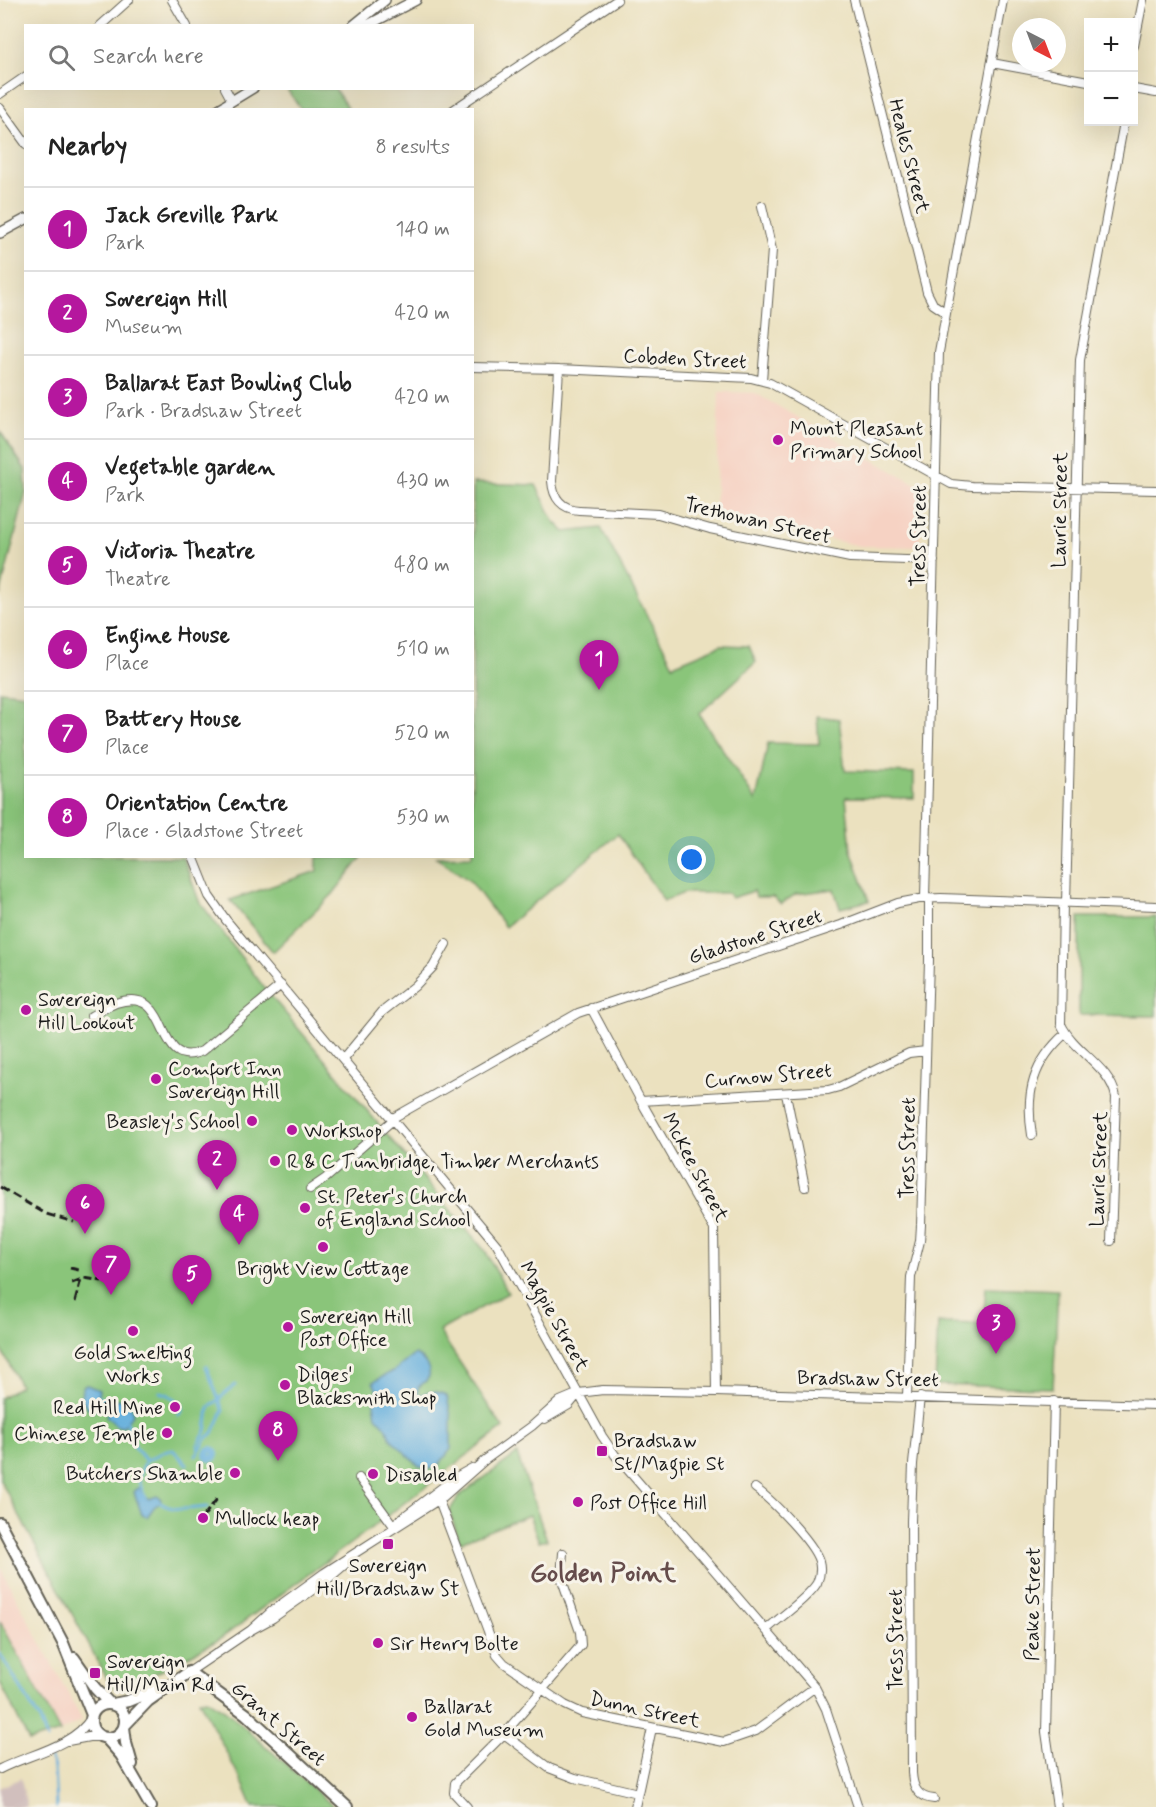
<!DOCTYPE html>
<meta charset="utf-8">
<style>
body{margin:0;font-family:Mynerve,sans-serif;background:#f6f6f6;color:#222}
.controls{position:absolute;right:18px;top:18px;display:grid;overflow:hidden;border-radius:0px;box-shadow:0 6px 24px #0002}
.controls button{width:54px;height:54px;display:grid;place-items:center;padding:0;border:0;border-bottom:2px solid #e0e0e0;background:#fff;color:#222;font:30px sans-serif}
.compass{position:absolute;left:1012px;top:18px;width:54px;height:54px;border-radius:50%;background:#fff;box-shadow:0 6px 24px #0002;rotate:138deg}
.you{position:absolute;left:692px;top:860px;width:21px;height:21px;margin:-15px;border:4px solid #fff;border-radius:50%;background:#1a73e8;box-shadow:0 0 0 9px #1a73e833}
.badge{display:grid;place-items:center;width:39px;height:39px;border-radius:50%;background:#b5179e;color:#fff;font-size:20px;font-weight:700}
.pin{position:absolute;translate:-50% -50px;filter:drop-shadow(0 2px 3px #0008)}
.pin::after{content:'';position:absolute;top:32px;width:21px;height:18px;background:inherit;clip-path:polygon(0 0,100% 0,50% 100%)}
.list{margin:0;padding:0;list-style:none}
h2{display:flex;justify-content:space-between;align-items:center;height:78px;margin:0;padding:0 24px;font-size:26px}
h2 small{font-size:20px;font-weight:400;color:#767676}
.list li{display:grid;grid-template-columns:39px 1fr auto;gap:18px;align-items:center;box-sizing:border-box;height:84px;padding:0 24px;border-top:2px solid #e0e0e0}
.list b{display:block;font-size:22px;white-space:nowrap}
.list p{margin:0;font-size:20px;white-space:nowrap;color:#767676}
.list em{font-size:20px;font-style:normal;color:#767676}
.icon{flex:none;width:33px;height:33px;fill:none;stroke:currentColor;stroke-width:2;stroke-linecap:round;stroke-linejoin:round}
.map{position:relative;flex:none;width:1156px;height:1807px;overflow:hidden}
.search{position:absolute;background:#fff;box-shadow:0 6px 24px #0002;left:24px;top:24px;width:450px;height:66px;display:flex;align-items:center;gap:15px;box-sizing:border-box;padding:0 21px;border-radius:0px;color:#767676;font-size:22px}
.panel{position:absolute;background:#fff;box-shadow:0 6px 24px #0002;left:24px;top:108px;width:450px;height:750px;border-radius:0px}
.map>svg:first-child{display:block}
.built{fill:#f6d2c3}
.industrial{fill:#d1bfbd}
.green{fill:#8ac57a;stroke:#53704b;stroke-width:1.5}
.water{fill:#65afdd;stroke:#40667c;stroke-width:1.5}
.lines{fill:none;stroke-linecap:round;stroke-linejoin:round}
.stream{stroke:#65afdd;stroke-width:3}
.canal{stroke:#65afdd;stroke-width:9}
.minor-casing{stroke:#646155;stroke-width:10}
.tertiary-casing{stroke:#646155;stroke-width:12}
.secondary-casing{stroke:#646155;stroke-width:14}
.minor{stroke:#fff;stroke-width:8}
.tertiary{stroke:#fff;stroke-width:9}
.secondary{stroke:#fff;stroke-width:10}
.rail{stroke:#1c1c1c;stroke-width:3;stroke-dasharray:9 4.5;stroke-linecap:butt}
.poi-dot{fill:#b5179e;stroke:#f7f3e8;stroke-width:2}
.labels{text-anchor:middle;stroke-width:6;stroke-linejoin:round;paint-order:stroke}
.street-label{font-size:20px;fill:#1c1c1c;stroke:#f7f3e8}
.poi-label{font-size:20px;fill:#1c1c1c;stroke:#f7f3e8;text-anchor:start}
.district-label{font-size:26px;font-weight:bold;fill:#654c4b;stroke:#f7f3e8}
</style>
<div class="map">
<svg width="1156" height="1807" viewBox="0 0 1156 1807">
<rect width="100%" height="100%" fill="#f7f3e8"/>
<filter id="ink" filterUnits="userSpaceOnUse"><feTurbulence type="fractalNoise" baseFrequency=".0167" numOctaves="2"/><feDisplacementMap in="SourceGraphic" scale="12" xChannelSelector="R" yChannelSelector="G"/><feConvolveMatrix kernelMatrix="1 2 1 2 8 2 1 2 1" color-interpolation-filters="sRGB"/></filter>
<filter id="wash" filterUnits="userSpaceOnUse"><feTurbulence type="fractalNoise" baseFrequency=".008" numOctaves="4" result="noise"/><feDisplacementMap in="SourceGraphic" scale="24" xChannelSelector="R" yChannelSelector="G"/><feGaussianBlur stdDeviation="1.35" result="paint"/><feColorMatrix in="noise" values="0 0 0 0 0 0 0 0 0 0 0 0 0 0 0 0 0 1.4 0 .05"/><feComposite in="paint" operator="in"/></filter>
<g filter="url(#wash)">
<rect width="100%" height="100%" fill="#ebe1bf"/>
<!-- built -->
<path class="built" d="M 719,392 L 755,393 L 921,487 L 920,547 L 860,546 L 715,514 Z
M 0,1567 L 82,1720 L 60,1732 L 0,1621 Z"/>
<!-- industrial -->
<path class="industrial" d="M 21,1778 L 27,1807 L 0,1807 L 0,1788 Z"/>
<!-- green -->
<path class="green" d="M 292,88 L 335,89 L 348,109 L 301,109 L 288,91 Z
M 0,431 L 25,469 L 26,492 L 0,595 Z
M 473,483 L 536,485 L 554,521 L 565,532 L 601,528 L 673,665 L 721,645 L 749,646 L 756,662 L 699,714 L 756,801 L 768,743 L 819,744 L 817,716 L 839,719 L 845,771 L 914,773 L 914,798 L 846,797 L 851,850 L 869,901 L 840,908 L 834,889 L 796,894 L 781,904 L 773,897 L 756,897 L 754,891 L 731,898 L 728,893 L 684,893 L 664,901 L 618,834 L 505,927 L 471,882 L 436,857 L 472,856 Z
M 0,691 L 25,694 L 26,856 L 183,857 L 199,901 L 266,990 L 485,1251 L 508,1293 L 439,1331 L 503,1428 L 362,1535 L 220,1639 L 124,1690 L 111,1686 L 0,1480 L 0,1398 L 20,1386 L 0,1346 Z
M 317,857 L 362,857 L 333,894 L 273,952 L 230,900 L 317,871 Z
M 1079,917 L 1156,917 L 1156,1016 L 1079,1015 Z
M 986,1287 L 1058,1290 L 1053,1388 L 935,1385 L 938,1323 L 983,1324 Z
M 517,1454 L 547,1540 L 539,1542 L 529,1515 L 460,1542 L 449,1511 L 459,1496 Z
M 0,1621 L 60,1732 L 29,1741 L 0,1682 Z
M 207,1699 L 226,1711 L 334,1807 L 253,1807 L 244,1786 L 199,1700 Z"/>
<!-- water -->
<path class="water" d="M 415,1354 C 422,1357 431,1368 429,1376 C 428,1381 421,1384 418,1388 L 418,1393 L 420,1395 C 429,1390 440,1391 447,1396 L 451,1417 L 451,1449 L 438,1466 L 430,1469 L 419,1466 L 391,1439 L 386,1427 L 376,1416 L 374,1403 L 380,1397 L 373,1382 L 395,1370 Z
M 87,1385 L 99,1390 L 96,1409 L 92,1412 C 83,1405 79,1397 83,1386 Z
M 111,1399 L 129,1400 L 133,1414 L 123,1427 L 117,1426 L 106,1416 L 110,1408 L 105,1404 Z
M 139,1487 L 144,1496 L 149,1499 L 157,1496 L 161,1499 L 160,1503 L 154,1507 L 147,1517 L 142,1515 L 134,1492 Z"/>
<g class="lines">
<!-- stream -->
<path class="stream" d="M 160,1392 L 167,1394 L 182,1405 L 183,1410 L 179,1415
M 99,1397 L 107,1401
M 127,1422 L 135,1447 L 146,1461 L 167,1450 L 173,1450 L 187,1464
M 199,1450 L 198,1445 L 206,1431 L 209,1408 L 235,1385
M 196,1456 L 206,1439 L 213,1433 L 223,1411 L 206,1366
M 145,1498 L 138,1478 L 146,1461
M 159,1502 C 172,1512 191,1509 207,1507
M 0,1654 L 40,1720 L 47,1739
M 49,1754 L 54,1768 L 56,1807"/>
<!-- canal -->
<path class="canal" d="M207.5 1454a3.5 3.5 0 1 1 7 0a3.5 3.5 0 1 1-7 0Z"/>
</g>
</g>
<g filter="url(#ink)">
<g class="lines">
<defs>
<path id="minor" d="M 172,0 L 187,26
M 854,0 L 927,292 L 933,304 L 945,312
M 100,26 L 129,0
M 1134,46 L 1143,0
M 992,63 L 1088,81
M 225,88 L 232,101
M 1134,89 L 1156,93
M 0,94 L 26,76
M 0,108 L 26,144
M 453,110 L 617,0
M 472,367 L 559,369 L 751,378 L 770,383 L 951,484 L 972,486 L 1156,490
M 559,369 L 552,481 C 553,498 562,509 579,510 L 658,514 L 710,529 L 850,558 L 934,561
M 762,380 L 772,250 L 762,206
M 193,856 L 209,896 L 226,920 L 497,1245 L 602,1436 L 615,1455 L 815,1687 L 826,1709 L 858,1807
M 925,898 L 939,352 L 1003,0
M 1063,903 L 1061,1024 C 1074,1052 1110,1066 1116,1097 L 1111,1241
M 1066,903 L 1080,360 L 1124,122
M 591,1008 L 641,1101 L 714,1229 L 716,1392
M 91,1016 C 99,1012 108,1006 116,1003 C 175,983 152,1073 202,1051 L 281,985
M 344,1058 L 382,1012 L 415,986 L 433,967 L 446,944
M 786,1094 L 805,1187
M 641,1101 L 828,1090 L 839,1087 L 909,1053 L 926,1051
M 393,1118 L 578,1013 L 841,925 L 898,903 L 919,899 L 941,898 L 1156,906
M 1032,1135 C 1025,1093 1033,1062 1066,1033
M 310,1189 L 326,1178 L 394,1119
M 907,1397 L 911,1277 L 920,1241 L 921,1225 L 929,961 L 929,898
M 920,1397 L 913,1464 L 911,1521 L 912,1773 C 913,1788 918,1798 934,1799
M 1054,1401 L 1046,1732 L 1057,1807
M 545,1419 L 569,1405 L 579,1393
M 359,1478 L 393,1525
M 755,1488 C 772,1500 813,1542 819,1561 C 821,1568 820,1576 817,1583 C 809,1597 779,1618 766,1630
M 436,1493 L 497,1655 L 504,1663 L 565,1705 L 582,1713 L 724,1742 L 756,1731 L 815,1687
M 394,1524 L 456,1477 L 472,1468
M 251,1630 L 273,1610 L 324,1573 L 443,1497 L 485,1460 L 532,1426 L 560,1401 L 579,1393 L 603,1390 L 716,1392 L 1156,1405
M 189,1672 L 251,1630 L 273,1618 L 327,1580 L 349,1561
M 504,1734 L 549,1768 L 575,1778 L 638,1793
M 68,1741 L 89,1737 L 104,1737
M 0,1769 C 29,1754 73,1747 91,1718
M 467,1807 L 454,1793 L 455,1783 L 504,1734 L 581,1645 L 580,1632 L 561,1577 L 563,1553
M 635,1807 L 652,1728"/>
<path id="tertiary" d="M 353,26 L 385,0
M 366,26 L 416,0
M 217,110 L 253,88
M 0,233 L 26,219"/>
<path id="secondary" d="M 0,1523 L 63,1643 L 92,1715
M 74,1658 L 95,1688 L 110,1704
M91 1721a17 17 0 1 1 34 0a17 17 0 1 1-34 0Z
M 113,1704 L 128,1701 L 155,1690
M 125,1725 L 148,1701 L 189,1672 L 246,1714 L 347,1807
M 124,1727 L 126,1743 L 132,1764
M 106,1738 L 121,1755 L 151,1807"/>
</defs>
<!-- minor casing -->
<use href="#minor" class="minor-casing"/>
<!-- tertiary casing -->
<use href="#tertiary" class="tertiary-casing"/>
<!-- secondary casing -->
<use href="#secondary" class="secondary-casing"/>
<!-- minor -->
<use href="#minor" class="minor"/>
<!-- tertiary -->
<use href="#tertiary" class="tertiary"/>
<!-- secondary -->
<use href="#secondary" class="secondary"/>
<!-- rail -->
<path class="rail" d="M 0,1187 L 46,1214 L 74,1222
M 70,1268 L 79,1270
M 72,1283 L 84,1278 L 102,1281
M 75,1302 L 81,1279
M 203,1517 L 217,1499"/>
</g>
</g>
<!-- markers -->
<g class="poi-dot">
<circle cx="778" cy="440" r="6"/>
<circle cx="26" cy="1010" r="6"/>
<circle cx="156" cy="1079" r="6"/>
<circle cx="252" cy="1121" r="6"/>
<circle cx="292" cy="1130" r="6"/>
<circle cx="275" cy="1161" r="6"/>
<circle cx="305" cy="1208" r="6"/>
<circle cx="323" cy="1247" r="6"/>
<circle cx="288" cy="1327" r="6"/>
<circle cx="133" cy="1331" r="6"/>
<circle cx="285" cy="1385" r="6"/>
<circle cx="175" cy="1407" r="6"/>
<circle cx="167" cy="1433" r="6"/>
<rect x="596" y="1445" width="12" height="12" rx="3"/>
<circle cx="235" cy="1473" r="6"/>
<circle cx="373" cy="1474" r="6"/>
<circle cx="578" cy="1502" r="6"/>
<circle cx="203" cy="1518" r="6"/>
<rect x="382" y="1538" width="12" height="12" rx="3"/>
<circle cx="378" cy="1643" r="6"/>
<rect x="89" y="1667" width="12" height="12" rx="3"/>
<circle cx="412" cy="1717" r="6"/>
</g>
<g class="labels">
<!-- street labels -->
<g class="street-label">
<text transform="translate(910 156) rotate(76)" y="7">Heales Street</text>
<text transform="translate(685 358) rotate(3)" y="7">Cobden Street</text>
<text transform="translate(1059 510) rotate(-89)" y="7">Laurie Street</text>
<text transform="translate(758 520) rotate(13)" y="7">Trethowan Street</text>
<text transform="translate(918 536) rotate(-89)" y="7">Tress Street</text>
<text transform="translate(755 936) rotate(-18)" y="7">Gladstone Street</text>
<text transform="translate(768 1075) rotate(-5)" y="7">Curnow Street</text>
<text transform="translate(907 1148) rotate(-89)" y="7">Tress Street</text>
<text transform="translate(696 1167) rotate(62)" y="7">McKee Street</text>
<text transform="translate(1098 1169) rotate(-88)" y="7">Laurie Street</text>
<text transform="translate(555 1316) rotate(61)" y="7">Magpie Street</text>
<text transform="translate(868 1378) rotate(1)" y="7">Bradshaw Street</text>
<text transform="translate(1032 1604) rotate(-89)" y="7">Peake Street</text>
<text transform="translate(895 1640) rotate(-90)" y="7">Tress Street</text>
<text transform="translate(645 1709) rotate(12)" y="7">Dunn Street</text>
<text transform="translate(279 1723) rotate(41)" y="7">Grant Street</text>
</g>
<!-- poi labels -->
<g class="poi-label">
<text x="790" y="435">Mount Pleasant<tspan x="790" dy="23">Primary School</tspan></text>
<text x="38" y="1006">Sovereign<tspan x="38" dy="23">Hill Lookout</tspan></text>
<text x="168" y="1075">Comfort Inn<tspan x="168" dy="23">Sovereign Hill</tspan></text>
<text x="240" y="1128" text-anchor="end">Beasley's School</text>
<text x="304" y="1137">Workshop</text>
<text x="287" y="1168">R &amp; C Tunbridge, Timber Merchants</text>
<text x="317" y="1203">St. Peter's Church<tspan x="317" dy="23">of England School</tspan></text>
<text x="323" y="1275" text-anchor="middle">Bright View Cottage</text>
<text x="300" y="1323">Sovereign Hill<tspan x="300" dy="23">Post Office</tspan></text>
<text x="133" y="1359" text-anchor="middle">Gold Smelting<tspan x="133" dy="23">Works</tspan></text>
<text x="297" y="1381">Dilges'<tspan x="297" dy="23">Blacksmith Shop</tspan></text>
<text x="163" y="1414" text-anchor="end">Red Hill Mine</text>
<text x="155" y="1440" text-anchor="end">Chinese Temple</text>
<text x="614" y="1447">Bradshaw<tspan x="614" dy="23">St/Magpie St</tspan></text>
<text x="223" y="1480" text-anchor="end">Butchers Shamble</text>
<text x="385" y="1481">Disabled</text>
<text x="590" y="1509">Post Office Hill</text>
<text x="215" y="1525">Mullock heap</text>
<text x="388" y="1572" text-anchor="middle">Sovereign<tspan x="388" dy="23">Hill/Bradshaw St</tspan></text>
<text x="390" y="1650">Sir Henry Bolte</text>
<text x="107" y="1668">Sovereign<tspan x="107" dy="23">Hill/Main Rd</tspan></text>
<text x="424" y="1713">Ballarat<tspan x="424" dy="23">Gold Museum</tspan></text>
</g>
<!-- district labels -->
<g class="district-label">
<text x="603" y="1581">Golden Point</text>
</g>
</g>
</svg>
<div class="controls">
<button>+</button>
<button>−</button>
</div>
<svg class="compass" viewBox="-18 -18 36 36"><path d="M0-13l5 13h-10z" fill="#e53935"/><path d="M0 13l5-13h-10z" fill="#767676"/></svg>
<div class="you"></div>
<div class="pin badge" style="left:599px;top:690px">1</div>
<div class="pin badge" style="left:217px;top:1190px">2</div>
<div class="pin badge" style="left:996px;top:1354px">3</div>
<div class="pin badge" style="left:239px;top:1245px">4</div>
<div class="pin badge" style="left:192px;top:1305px">5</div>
<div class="pin badge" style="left:85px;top:1234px">6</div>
<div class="pin badge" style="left:111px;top:1295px">7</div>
<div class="pin badge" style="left:278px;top:1461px">8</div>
<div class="search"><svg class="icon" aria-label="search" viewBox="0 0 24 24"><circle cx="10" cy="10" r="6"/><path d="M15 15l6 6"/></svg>Search here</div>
<section class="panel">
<h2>Nearby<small>8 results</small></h2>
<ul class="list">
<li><span class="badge">1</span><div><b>Jack Greville Park</b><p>Park</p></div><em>140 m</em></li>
<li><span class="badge">2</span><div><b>Sovereign Hill</b><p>Museum</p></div><em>420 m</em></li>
<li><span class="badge">3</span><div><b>Ballarat East Bowling Club</b><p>Park · Bradshaw Street</p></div><em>420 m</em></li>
<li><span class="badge">4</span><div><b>Vegetable garden</b><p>Park</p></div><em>430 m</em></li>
<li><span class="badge">5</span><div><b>Victoria Theatre</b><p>Theatre</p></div><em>480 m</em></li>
<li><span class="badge">6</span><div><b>Engine House</b><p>Place</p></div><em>510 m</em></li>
<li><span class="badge">7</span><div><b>Battery House</b><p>Place</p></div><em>520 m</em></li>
<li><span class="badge">8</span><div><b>Orientation Centre</b><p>Place · Gladstone Street</p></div><em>530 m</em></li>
</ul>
</section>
</div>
